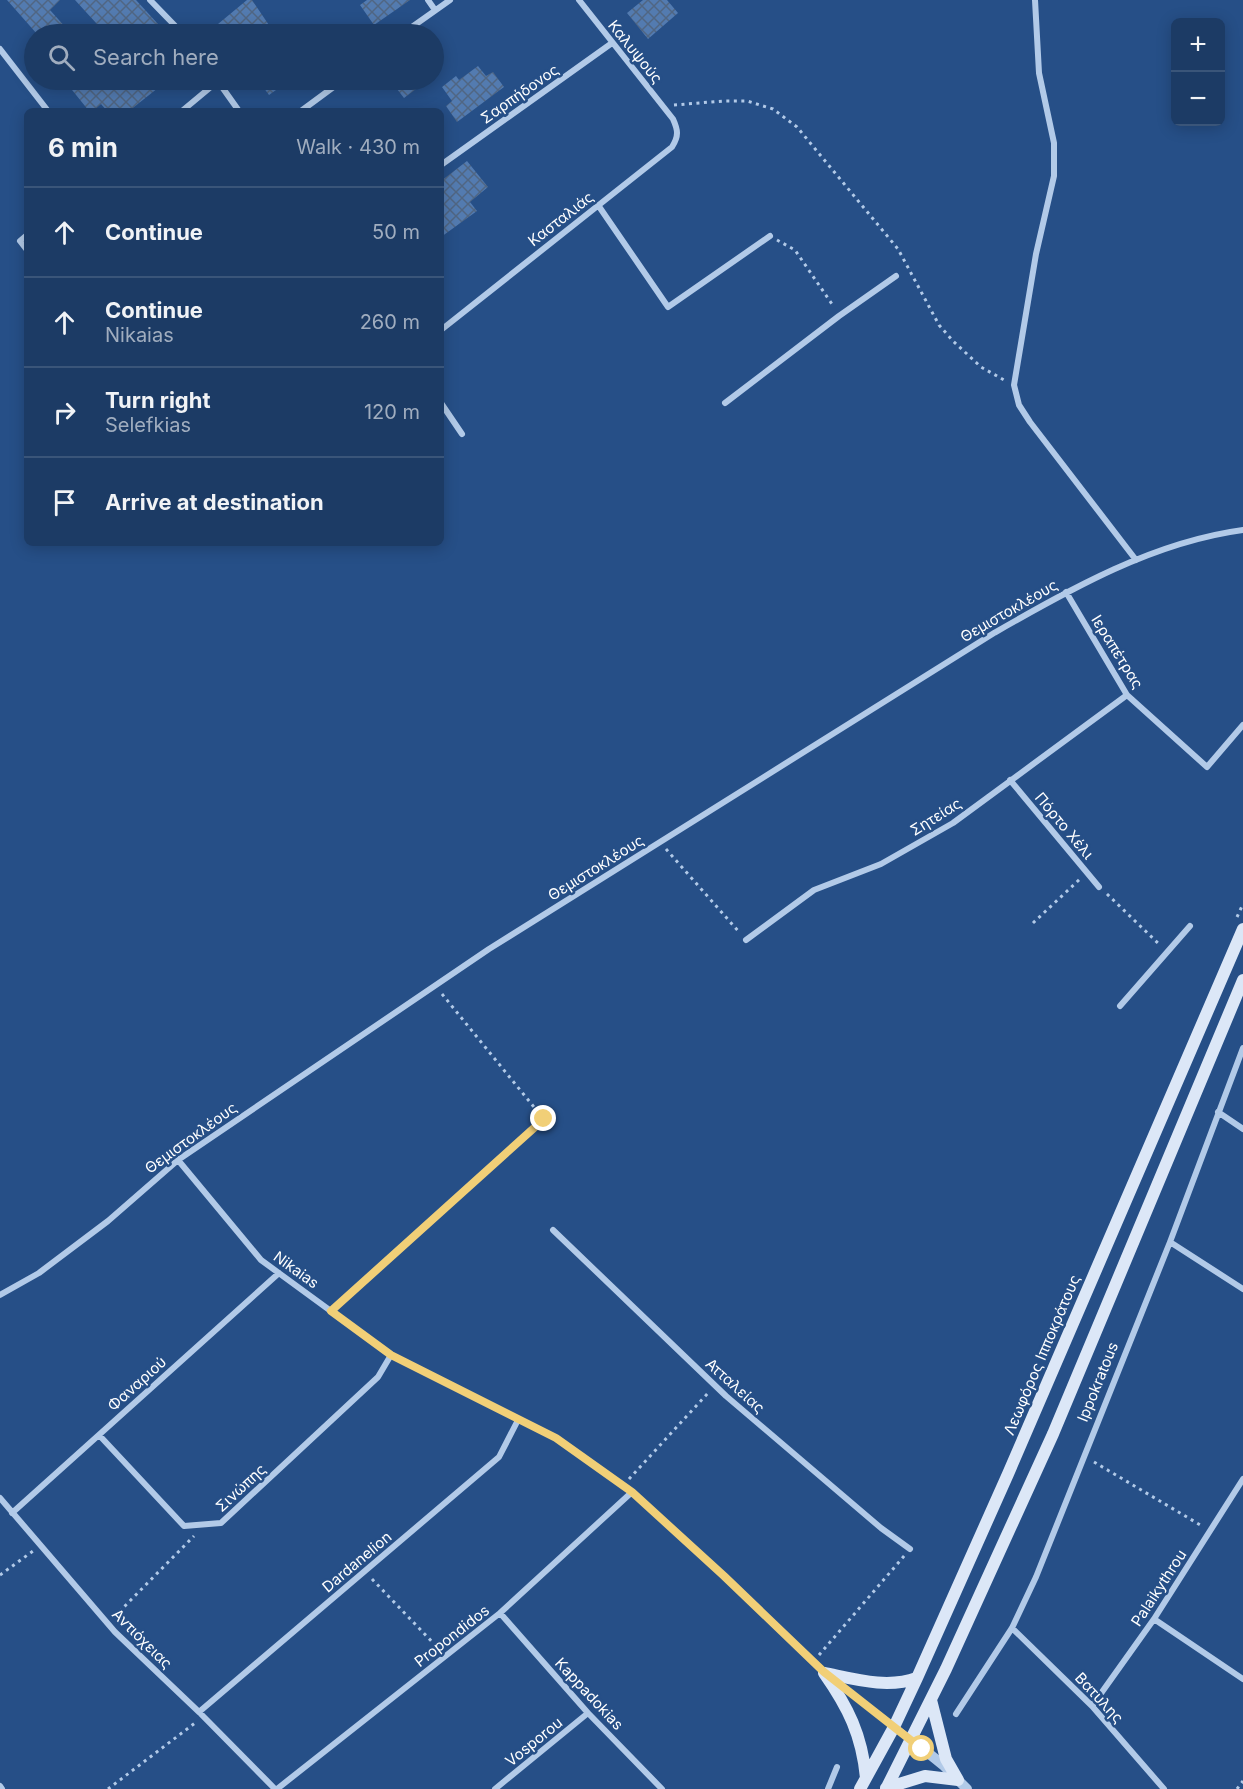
<!DOCTYPE html>
<meta charset="utf-8">
<style>
body{margin:0;font-family:Inter,sans-serif;background:#29466e;color:#f1f3f6}
.controls{position:absolute;right:18px;top:18px;display:grid;overflow:hidden;border-radius:9px;box-shadow:0 3px 15px #0003}
.controls button{width:54px;height:54px;display:grid;place-items:center;padding:0;border:0;border-bottom:2px solid #3a5579;background:#1c3b65;color:#f1f3f6;font:30px sans-serif}
.stop{position:absolute;width:18px;height:18px;margin:-14px;border:4px solid #f1cf77;border-radius:50%;background:#fff}
.stop.end{background:#f1cf77;border-color:#fff;box-shadow:0 2px 6px #0008}
.list{margin:0;padding:0;list-style:none}
h2{display:flex;justify-content:space-between;align-items:center;height:78px;margin:0;padding:0 24px;font-size:26px}
h2 small{font-size:20px;font-weight:400;color:#a0adbf}
.list li{display:grid;grid-template-columns:39px 1fr auto;gap:18px;align-items:center;box-sizing:border-box;height:90px;padding:0 24px;border-top:2px solid #3a5579}
.list b{display:block;font-size:22px;white-space:nowrap}
.list p{margin:0;font-size:20px;white-space:nowrap;color:#a0adbf}
.list em{font-size:20px;font-style:normal;color:#a0adbf}
.icon{flex:none;width:33px;height:33px;fill:none;stroke:currentColor;stroke-width:2;stroke-linecap:round;stroke-linejoin:round}
.map{position:relative;flex:none;width:1243px;height:1789px;overflow:hidden}
.search{position:absolute;background:#1c3b65;box-shadow:0 3px 15px #0003;left:24px;top:24px;width:420px;height:66px;display:flex;align-items:center;gap:15px;box-sizing:border-box;padding:0 21px;border-radius:33px;color:#a0adbf;font-size:22px}
.panel{position:absolute;background:#1c3b65;box-shadow:0 3px 15px #0003;left:24px;top:108px;width:420px;height:438px;border-radius:9px}
.map>svg:first-child{display:block}
.building{fill:url(#building-cross-hatch)}
.lines{fill:none;stroke-linecap:round;stroke-linejoin:round}
.path{stroke:#b2cae8;stroke-width:3;stroke-dasharray:3 4.5;stroke-linecap:butt}
.minor{stroke:#b2cae8;stroke-width:6}
.tertiary{stroke:#b2cae8;stroke-width:10}
.secondary{stroke:#dce7f7;stroke-width:12}
.route{stroke:#f1cf77;stroke-width:8}
.labels{text-anchor:middle;stroke-width:5;stroke-linejoin:round;paint-order:stroke}
.street-label{font-size:15px;fill:#fff;stroke:#264f87}
</style>
<div class="map">
<svg width="1243" height="1789" viewBox="0 0 1243 1789">
<defs>
<pattern id="building-cross-hatch" width="8" height="8" patternUnits="userSpaceOnUse" patternTransform="scale(1.5)"><rect width="8" height="8" fill="#537bb0"/><path d="M0 0l8 8M0 8l8-8" fill="none" stroke="#506683"/></pattern>
</defs>
<rect width="100%" height="100%" fill="#264f87"/>
<!-- building -->
<path class="building" d="M 7,0 L 60,0 L 50,10 L 67,29 L 60,34 L 37,34 Z
M 75,0 L 136,0 L 158,24 L 146,34 L 142,34 L 133,24 L 121,34 L 106,34 Z
M 247,0 L 252,0 L 275,34 L 226,34 L 218,24 Z
M 367,0 L 410,0 L 374,25 L 360,5 Z
M 643,0 L 667,0 L 678,13 L 648,39 L 627,13 Z
M 478,66 L 486,76 L 493,72 L 504,87 L 457,122 L 446,106 L 452,101 L 442,87 L 456,76 L 459,80 Z
M 64,80 L 168,80 L 129,111 L 107,111 L 101,104 L 93,111 L 89,111 Z
M 258,80 L 290,80 L 269,95 Z
M 390,80 L 428,80 L 404,98 Z
M 467,161 L 488,187 L 470,202 L 477,211 L 441,237 L 441,181 Z"/>
<g class="lines">
<!-- path -->
<path class="path" d="M 674,105 L 724,101 L 747,101 L 773,109 L 797,127 L 898,249 L 939,325 L 953,341 L 981,367 L 1004,380
M 777,240 L 795,250 L 834,307
M 666,849 L 739,932
M 1107,894 L 1161,946
M 1237,917 L 1243,904
M 1033,923 L 1080,879
M 442,994 L 538,1112
M 1094,1462 L 1202,1526
M 629,1479 L 708,1393
M 0,1575 L 33,1551
M 372,1579 L 438,1648
M 114,1617 L 194,1536
M 819,1655 L 905,1555
M 108,1789 L 195,1723
M 1237,1789 L 1243,1781"/>
<!-- minor -->
<path class="minor" d="M 150,0 L 183,34
M 428,0 L 435,10
M 1035,0 L 1039,73 L 1054,143 L 1054,176 L 1036,254 L 1014,385 L 1019,405 L 1030,422 L 1136,560
M 402,34 L 450,0
M 0,49 L 48,111
M 217,80 L 239,111
M 182,111 L 218,81
M 301,111 L 343,80
M 441,165 L 612,43
M 598,205 L 668,307 L 770,236
M 27,235 L 20,241 L 27,250
M 441,330 L 672,147 C 679,136 678,130 673,119 L 579,0
M 441,403 L 462,434
M 725,403 L 839,316 L 896,276
M 1066,592 L 1127,695 L 1207,767 L 1243,725
M 1010,780 L 1099,887
M 746,940 L 814,890 L 881,864 L 953,823 L 1127,695
M 1120,1006 L 1190,926
M 1218,1112 L 1243,1129
M 178,1160 L 261,1260 L 391,1355 L 556,1438 L 632,1492 L 724,1576 L 825,1673
M 553,1230 L 726,1396 L 881,1528 L 910,1549
M 1170,1242 L 1243,1289
M 0,1295 L 39,1273 L 108,1221 L 178,1160 L 489,949 L 994,633 C 1071,589 1153,542 1243,530
M 331,1311 L 544,1119
M 99,1435 L 184,1526 L 221,1523 L 378,1377 L 391,1355
M 0,1498 L 115,1632 L 199,1712 L 275,1789
M 12,1513 L 279,1273
M 500,1613 L 588,1713 L 662,1789
M 1154,1619 L 1243,1679
M 1012,1628 L 1092,1706 L 1164,1789
M 833,1680 L 911,1739
M 1092,1706 L 1154,1619 L 1243,1479
M 199,1712 L 499,1457 L 518,1420
M 956,1714 L 1012,1628 L 1036,1577 L 1170,1242 L 1243,1048
M 0,1786 L 2,1789
M 277,1789 L 500,1613 L 632,1492
M 495,1789 L 588,1713
M 828,1789 L 837,1767"/>
<!-- tertiary -->
<path class="tertiary" d="M 911,1739 L 943,1765 L 967,1789"/>
<!-- secondary -->
<path class="secondary" d="M 824,1673 C 848,1707 862,1735 866,1778
M 824,1673 C 854,1679 887,1689 917,1678
M 931,1700 L 946,1759 L 958,1780
M 886,1788 L 925,1776 L 958,1780
M 860,1789 L 894,1727 L 917,1678 L 1008,1474 L 1243,929
M 886,1789 L 946,1669 L 1053,1434 L 1243,980"/>
</g>
<g class="lines">
<!-- route -->
<path class="route" d="M 544,1119 L 331,1311 L 391,1355 L 556,1438 L 632,1492 L 724,1576 L 824,1672 L 922,1749"/>
</g>
<g class="labels">
<!-- street labels -->
<g class="street-label">
<text transform="translate(635 52) rotate(51)" y="5">Καλυψούς</text>
<text transform="translate(520 94) rotate(-35)" y="5">Σαρπήδονος</text>
<text transform="translate(561 219) rotate(-38)" y="5">Κασταλιάς</text>
<text transform="translate(1009 611) rotate(-30)" y="5">Θεμιστοκλέους</text>
<text transform="translate(1117 652) rotate(58)" y="5">Ιεραπέτρας</text>
<text transform="translate(936 817) rotate(-32)" y="5">Σητείας</text>
<text transform="translate(1064 826) rotate(50)" y="5">Πόρτο Χέλι</text>
<text transform="translate(596 868) rotate(-32)" y="5">Θεμιστοκλέους</text>
<text transform="translate(191 1138) rotate(-36)" y="5">Θεμιστοκλέους</text>
<text transform="translate(296 1270) rotate(36)" y="5">Nikaias</text>
<text transform="translate(1042 1355) rotate(-67)" y="5">Λεωφόρος Ιπποκράτους</text>
<text transform="translate(1098 1382) rotate(-68)" y="5">Ippokratous</text>
<text transform="translate(137 1384) rotate(-42)" y="5">Φαναριού</text>
<text transform="translate(735 1386) rotate(42)" y="5">Ατταλείας</text>
<text transform="translate(241 1488) rotate(-43)" y="5">Σινώπης</text>
<text transform="translate(357 1562) rotate(-40)" y="5">Dardanelion</text>
<text transform="translate(1159 1588) rotate(-57)" y="5">Palaikythrou</text>
<text transform="translate(452 1636) rotate(-38)" y="5">Propondidos</text>
<text transform="translate(142 1639) rotate(45)" y="5">Αντιόχειας</text>
<text transform="translate(589 1694) rotate(47)" y="5">Kappadokias</text>
<text transform="translate(1099 1698) rotate(47)" y="5">Βατυλης</text>
<text transform="translate(534 1742) rotate(-39)" y="5">Vosporou</text>
</g>
</g>
</svg>
<div class="controls">
<button>+</button>
<button>−</button>
</div>
<div class="stop" style="left:922px;top:1749px"></div>
<div class="stop end" style="left:544px;top:1119px"></div>
<div class="search"><svg class="icon" aria-label="search" viewBox="0 0 24 24"><circle cx="10" cy="10" r="6"/><path d="M15 15l6 6"/></svg>Search here</div>
<section class="panel">
<h2>6 min<small>Walk · 430 m</small></h2>
<ul class="list">
<li><svg class="icon" aria-label="ahead" viewBox="0 0 24 24"><path d="M12 20V5M6 11l6-6 6 6"/></svg><div><b>Continue</b></div><em>50 m</em></li>
<li><svg class="icon" aria-label="ahead" viewBox="0 0 24 24"><path d="M12 20V5M6 11l6-6 6 6"/></svg><div><b>Continue</b><p>Nikaias</p></div><em>260 m</em></li>
<li><svg class="icon" aria-label="right" viewBox="0 0 24 24"><path d="M7 20v-9h11M14 6l5 5-5 5"/></svg><div><b>Turn right</b><p>Selefkias</p></div><em>120 m</em></li>
<li><svg class="icon" aria-label="arrive" viewBox="0 0 24 24"><path d="M6 21V4h12l-3 4 3 4H6"/></svg><div><b>Arrive at destination</b></div></li>
</ul>
</section>
</div>
